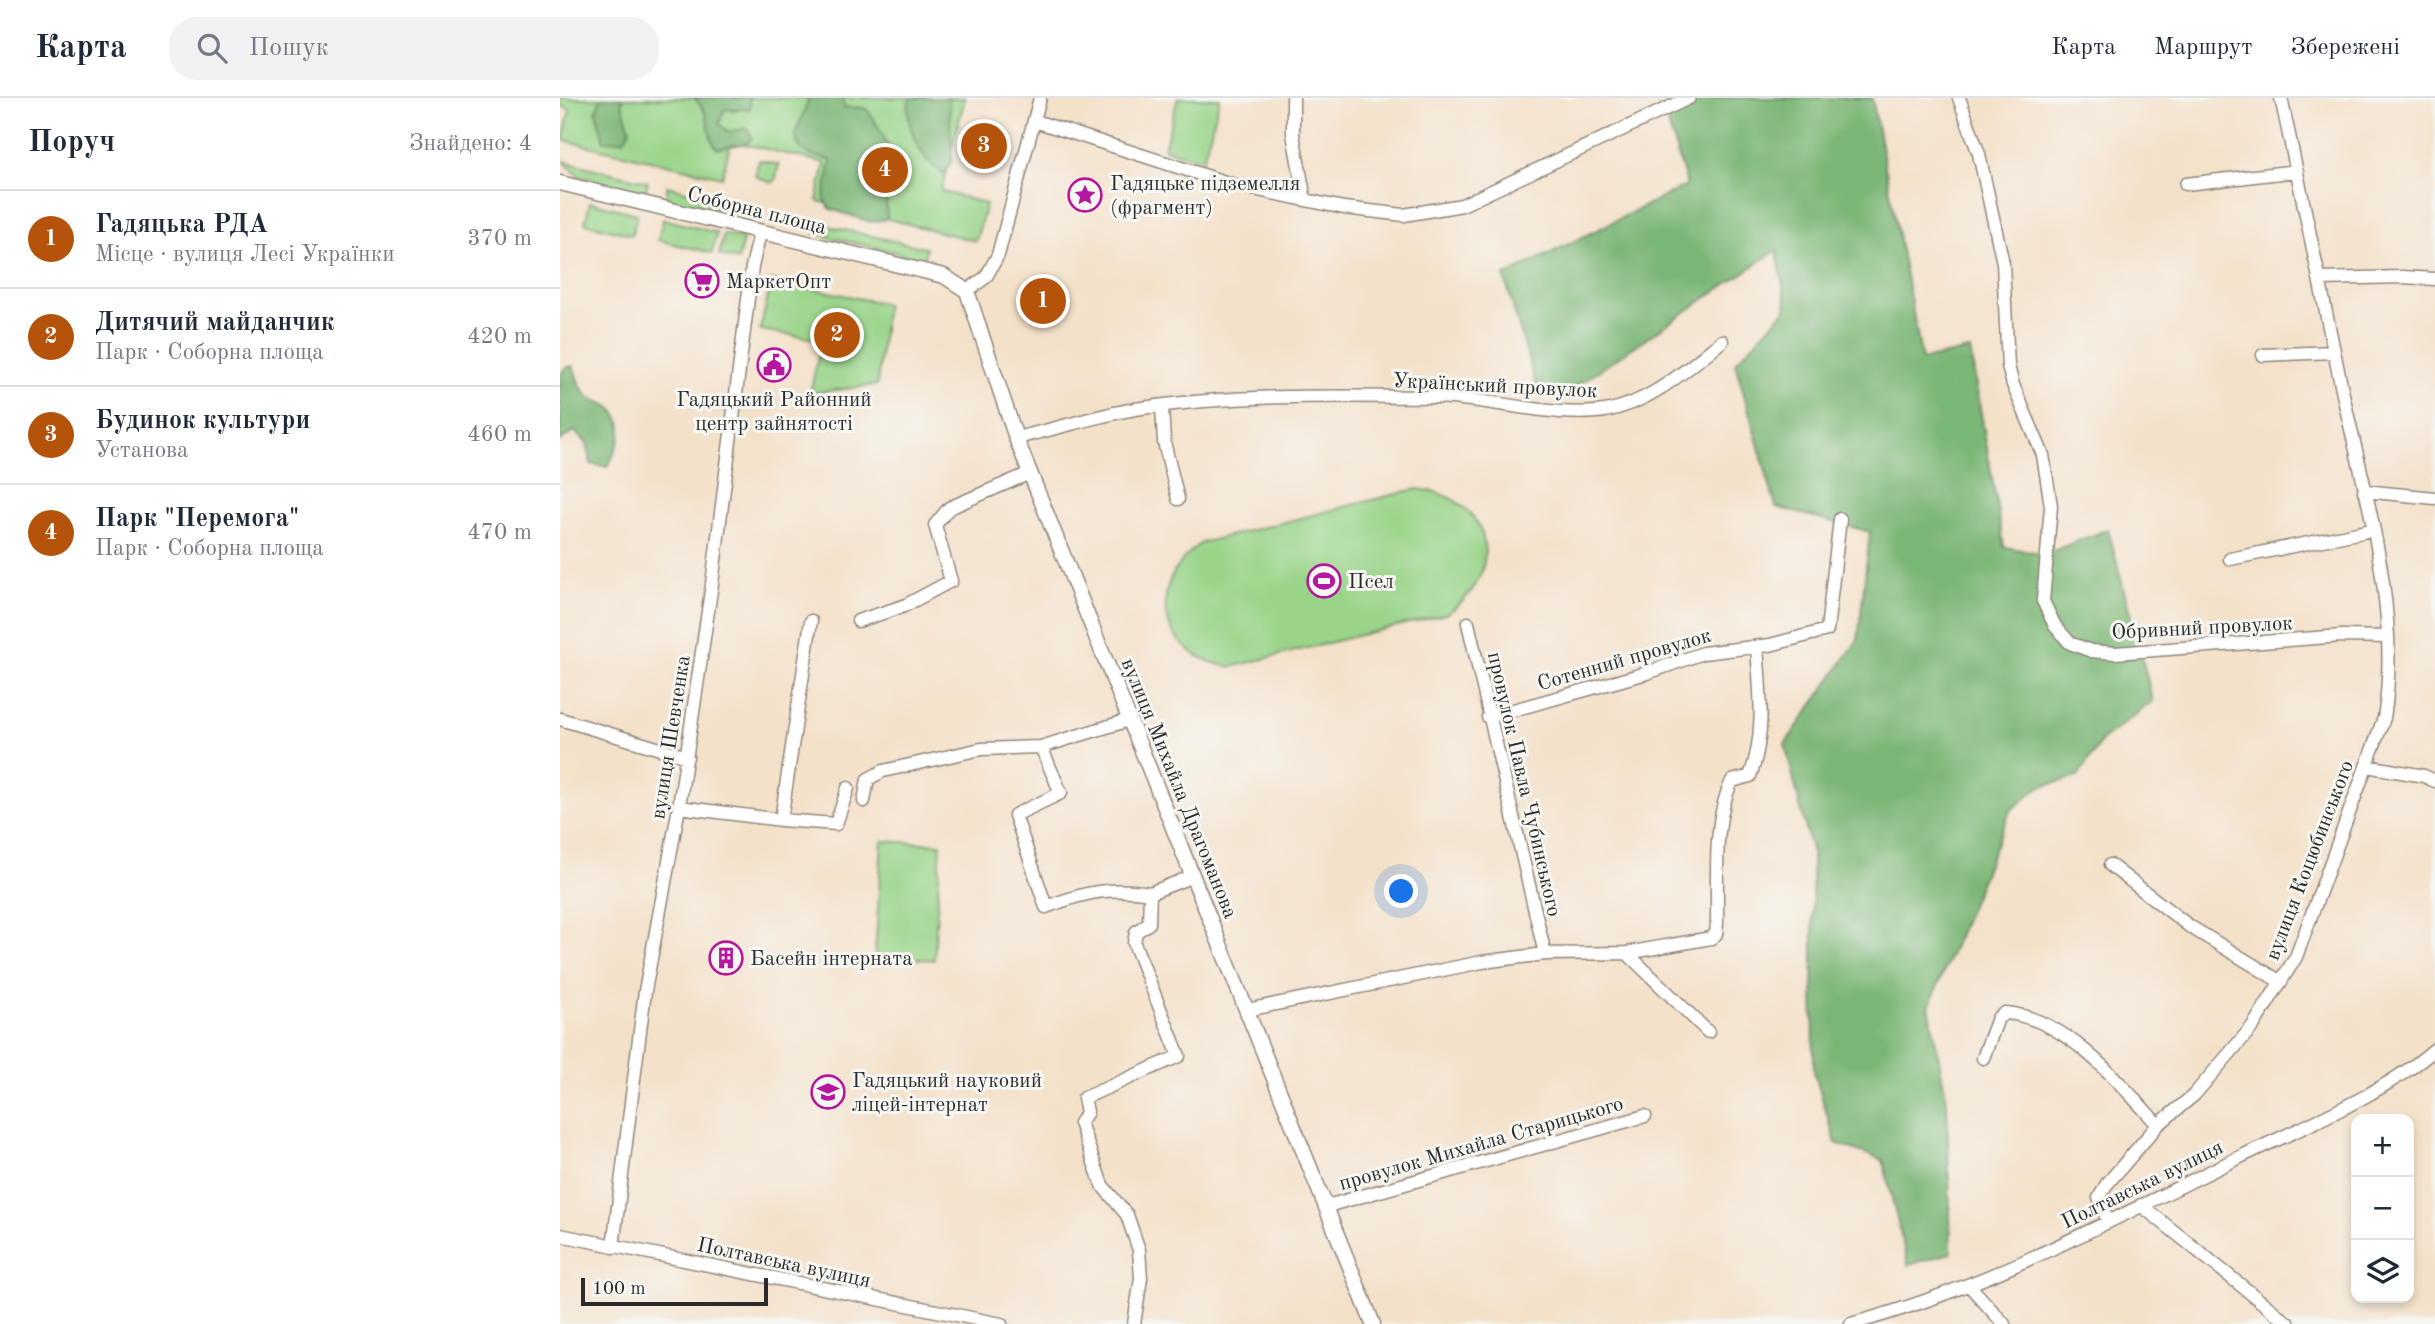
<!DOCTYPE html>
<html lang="uk">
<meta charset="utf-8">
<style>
body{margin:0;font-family:"Old Standard TT",serif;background:#f2f2f3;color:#1f2937}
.controls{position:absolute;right:21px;bottom:21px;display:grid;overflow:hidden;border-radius:14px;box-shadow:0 4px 10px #0003}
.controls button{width:63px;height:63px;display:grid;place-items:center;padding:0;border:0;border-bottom:2px solid #e0e1e3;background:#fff;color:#1f2937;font:35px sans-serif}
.scale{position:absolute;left:21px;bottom:18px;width:187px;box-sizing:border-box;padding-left:7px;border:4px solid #2b2b2b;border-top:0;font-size:19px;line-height:24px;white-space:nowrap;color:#2b2b2b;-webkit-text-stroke:5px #f6f6f2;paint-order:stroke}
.you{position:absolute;left:842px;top:794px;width:24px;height:24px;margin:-18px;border:5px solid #fff;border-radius:50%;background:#1a73e8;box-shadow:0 0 0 10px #1a73e833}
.badge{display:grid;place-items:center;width:46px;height:46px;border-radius:50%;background:#b45309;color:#fff;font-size:23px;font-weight:700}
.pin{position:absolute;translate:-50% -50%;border:4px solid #fff;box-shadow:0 2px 7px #0006}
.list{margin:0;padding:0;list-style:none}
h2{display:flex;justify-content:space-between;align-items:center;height:91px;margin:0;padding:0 28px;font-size:30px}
h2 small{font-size:23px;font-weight:400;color:#747a83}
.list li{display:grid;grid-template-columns:46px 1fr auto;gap:21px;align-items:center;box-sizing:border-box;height:98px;padding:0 28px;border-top:2px solid #e0e1e3}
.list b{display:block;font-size:26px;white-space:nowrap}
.list p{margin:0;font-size:23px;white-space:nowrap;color:#747a83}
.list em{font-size:23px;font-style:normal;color:#747a83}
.icon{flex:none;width:38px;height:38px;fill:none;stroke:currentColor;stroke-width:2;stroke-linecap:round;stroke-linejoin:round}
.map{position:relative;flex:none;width:1875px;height:1226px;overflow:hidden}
header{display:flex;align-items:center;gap:42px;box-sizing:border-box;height:98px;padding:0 35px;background:#fff;border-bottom:2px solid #e0e1e3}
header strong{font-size:33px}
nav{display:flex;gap:38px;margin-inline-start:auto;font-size:24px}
.search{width:490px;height:63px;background:#f2f2f3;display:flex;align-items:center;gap:18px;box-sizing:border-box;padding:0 24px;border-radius:28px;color:#747a83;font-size:26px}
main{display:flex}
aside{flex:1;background:#fff}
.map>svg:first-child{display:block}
.green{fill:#99d488;stroke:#62805a;stroke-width:2}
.forest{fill:#7ab674;stroke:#527050;stroke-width:2}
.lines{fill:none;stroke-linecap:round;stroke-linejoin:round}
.minor-casing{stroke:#90867a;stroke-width:15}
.tertiary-casing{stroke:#90867a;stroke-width:17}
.minor{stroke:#fff;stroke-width:12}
.tertiary{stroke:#fff;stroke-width:14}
.labels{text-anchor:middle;stroke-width:6;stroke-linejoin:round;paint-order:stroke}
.poi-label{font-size:21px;fill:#2b2b2b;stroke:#f6f6f2;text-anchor:start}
.street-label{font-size:21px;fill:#2b2b2b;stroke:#f6f6f2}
</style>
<header>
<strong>Карта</strong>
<div class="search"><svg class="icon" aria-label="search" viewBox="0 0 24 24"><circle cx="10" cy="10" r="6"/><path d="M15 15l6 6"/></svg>Пошук</div>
<nav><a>Карта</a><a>Маршрут</a><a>Збережені</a></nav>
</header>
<main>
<aside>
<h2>Поруч<small>Знайдено: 4</small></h2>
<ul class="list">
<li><span class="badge">1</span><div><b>Гадяцька РДА</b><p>Місце · вулиця Лесі Українки</p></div><em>370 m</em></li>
<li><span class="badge">2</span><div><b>Дитячий майданчик</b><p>Парк · Соборна площа</p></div><em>420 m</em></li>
<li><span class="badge">3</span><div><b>Будинок культури</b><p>Установа</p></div><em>460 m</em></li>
<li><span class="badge">4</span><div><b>Парк &quot;Перемога&quot;</b><p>Парк · Соборна площа</p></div><em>470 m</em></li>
</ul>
</aside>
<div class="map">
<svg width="1875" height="1226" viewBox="0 0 1875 1226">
<rect width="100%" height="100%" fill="#f6f6f2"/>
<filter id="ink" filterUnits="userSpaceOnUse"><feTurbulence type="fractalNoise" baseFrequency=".0143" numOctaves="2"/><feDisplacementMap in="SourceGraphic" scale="14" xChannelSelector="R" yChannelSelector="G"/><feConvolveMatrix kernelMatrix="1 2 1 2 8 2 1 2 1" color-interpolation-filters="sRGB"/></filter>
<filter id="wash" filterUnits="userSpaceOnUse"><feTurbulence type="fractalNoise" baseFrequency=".00686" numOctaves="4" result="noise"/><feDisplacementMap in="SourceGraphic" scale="28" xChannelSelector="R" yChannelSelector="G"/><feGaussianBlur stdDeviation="1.57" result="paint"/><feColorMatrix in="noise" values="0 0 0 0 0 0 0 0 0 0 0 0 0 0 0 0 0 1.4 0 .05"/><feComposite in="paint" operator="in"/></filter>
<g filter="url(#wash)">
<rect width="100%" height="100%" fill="#f4e1c9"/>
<!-- green -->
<path class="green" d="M 0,0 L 405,0 L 381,93 L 426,106 L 416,143 L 257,103 L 265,65 L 171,43 L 162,79 L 3,42 L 10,11 L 0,8 Z
M 618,0 L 660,0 L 643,62 L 604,51 Z
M 199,62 L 219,67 L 215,83 L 211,85 L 195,78 Z
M 3,63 L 88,84 L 86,92 L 81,94 L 20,79 Z
M 107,88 L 163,103 L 160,115 L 107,102 Z
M 30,104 L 77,116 L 72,137 L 25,125 Z
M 103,121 L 157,135 L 152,155 L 98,142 Z
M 258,126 L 366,150 L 364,161 L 255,136 Z
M 164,136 L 183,141 L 178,162 L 159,157 Z
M 212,182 L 326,206 L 317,287 L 250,295 L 262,242 L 200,232 Z
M 856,391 C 931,397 950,475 886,516 L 671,569 C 599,558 582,488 641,445 Z
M 322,743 L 381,746 L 374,862 L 315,858 Z"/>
<!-- forest -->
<path class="forest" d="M 41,0 L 63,0 L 62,6 L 70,32 L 64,42 L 44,43 L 36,13 Z
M 134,0 L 189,0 L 190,11 L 164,12 L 159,26 L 169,34 L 187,30 L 192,40 L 186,45 L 157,51 C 143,32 155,20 134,0 Z
M 248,0 L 283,0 L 284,9 C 291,11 299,8 306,11 C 311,13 331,54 337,63 L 331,73 L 333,84 L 326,95 L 327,121 L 311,124 L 270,111 L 264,100 L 271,63 C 264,58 254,60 246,55 C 222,38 248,18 248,0 Z
M 350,0 L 389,0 L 392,63 L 384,75 C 361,66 342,22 350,0 Z
M 1129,0 L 1312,0 L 1362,262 L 1410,252 L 1444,449 L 1485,456 L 1548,431 L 1593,603 L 1542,642 L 1518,679 L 1479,689 L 1450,713 L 1369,908 L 1387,1003 L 1391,1155 L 1348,1167 L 1323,1062 L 1276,1045 L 1254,974 L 1252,756 L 1225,646 L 1298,542 L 1310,434 L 1216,409 L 1175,265 L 1227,210 L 1217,152 L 1007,294 L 976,287 L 944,178 L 1127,87 L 1104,12 Z
M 13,268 C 16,277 20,292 28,298 C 33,303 42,304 48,308 C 72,324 57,349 48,369 L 31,366 L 27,345 L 14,333 L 0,343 L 0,278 L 5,270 Z"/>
</g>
<g filter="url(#ink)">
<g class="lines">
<defs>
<path id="minor" d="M 733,0 L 733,36 L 745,102
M 1399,0 L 1419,56 L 1443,165 L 1448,268 L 1453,287 L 1483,357 L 1491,408 L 1483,503 L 1495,528 L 1510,545 L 1531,553 L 1555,555 L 1782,538 L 1828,539
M 475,23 L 674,87 L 784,110 L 844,117 L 902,107 L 1129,0
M 1626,86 L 1737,73
M 1760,181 L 1843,179 L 1875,181
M 407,193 L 426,179 L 438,157 L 480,0
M 1703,257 L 1774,254
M 602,309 L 604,344 L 618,401
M 456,340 C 496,331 535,318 575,311 C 672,296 774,298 871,299 C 925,299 995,321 1045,313 C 1091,305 1127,271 1162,243
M 1804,393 L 1875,400
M 1670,461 L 1812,432
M 298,523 L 344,508 L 391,483 L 375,427 L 389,410 L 470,375
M 908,525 L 985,856
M 928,619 L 1087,575 L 1143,555 L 1210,547 L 1267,532 L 1280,421
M 0,621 L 127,659
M 569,622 L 481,649 L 501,695 L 455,717 L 486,809 C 526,794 547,789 590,795
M 1807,668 L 1864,678 L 1875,683
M 304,703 L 308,681 L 323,673 L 421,651 L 481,649
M 119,709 L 221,722 L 251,523
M 221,722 L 276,726 L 288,690
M 1550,767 L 1629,828 L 1721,884
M 1067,855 L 1148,934
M 687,912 L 922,864 L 985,856 L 1067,855 L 1151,840 L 1156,836 L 1157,825 C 1158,781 1152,724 1172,683 L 1190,678 C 1206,637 1200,591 1197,549
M 1423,960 L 1438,920 L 1445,915 C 1505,919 1560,985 1598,1027
M 1581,1107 L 1729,1226
M 767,1108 L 1085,1018
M 1548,1124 L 1539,1100 L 1546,1087 L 1598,1027 L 1634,997 L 1693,928 L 1736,859 L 1824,620 C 1841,514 1807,404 1784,301 C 1763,201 1743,100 1721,0
M 0,1137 L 441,1226
M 53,1149 L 85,893 L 119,709 L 152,486 L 192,169 L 200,135
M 1409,1187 L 1444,1226
M 574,1226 L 581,1180 L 579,1152 L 567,1117 L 542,1087 L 520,1025 L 527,1014 L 524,1000 L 619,958 L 574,845 L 576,834 L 589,825 L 590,795 L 633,778
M 1291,1226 C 1426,1190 1551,1122 1676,1061 C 1740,1030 1821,998 1875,951"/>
<path id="tertiary" d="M 0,85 L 384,178 L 407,193 L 456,340 L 813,1226"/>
</defs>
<!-- minor casing -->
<use href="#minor" class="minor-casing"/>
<!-- tertiary casing -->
<use href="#tertiary" class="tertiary-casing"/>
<!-- minor -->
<use href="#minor" class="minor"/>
<!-- tertiary -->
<use href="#tertiary" class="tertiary"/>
</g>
</g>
<!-- icons -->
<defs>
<symbol id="sight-ring" viewBox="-11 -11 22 22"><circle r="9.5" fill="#f6f6f2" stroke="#b5179e" stroke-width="1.5"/><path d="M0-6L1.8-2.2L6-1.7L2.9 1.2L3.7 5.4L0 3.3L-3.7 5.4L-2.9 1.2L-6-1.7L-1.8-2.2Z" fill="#b5179e"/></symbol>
<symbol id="supermarket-ring" viewBox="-11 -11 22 22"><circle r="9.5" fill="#f6f6f2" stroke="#b5179e" stroke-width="1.5"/><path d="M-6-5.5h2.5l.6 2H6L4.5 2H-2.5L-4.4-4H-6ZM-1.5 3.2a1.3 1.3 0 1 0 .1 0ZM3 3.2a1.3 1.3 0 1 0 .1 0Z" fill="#b5179e"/></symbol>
<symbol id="civic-ring" viewBox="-11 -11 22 22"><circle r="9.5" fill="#f6f6f2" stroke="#b5179e" stroke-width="1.5"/><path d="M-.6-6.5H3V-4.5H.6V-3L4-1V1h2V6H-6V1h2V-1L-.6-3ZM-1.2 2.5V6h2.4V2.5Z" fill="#b5179e"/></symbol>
<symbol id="stadium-ring" viewBox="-11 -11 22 22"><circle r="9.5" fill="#f6f6f2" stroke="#b5179e" stroke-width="1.5"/><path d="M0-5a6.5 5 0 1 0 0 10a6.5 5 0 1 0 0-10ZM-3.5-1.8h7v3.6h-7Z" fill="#b5179e"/></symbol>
<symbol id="building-ring" viewBox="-11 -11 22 22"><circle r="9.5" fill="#f6f6f2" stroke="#b5179e" stroke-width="1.5"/><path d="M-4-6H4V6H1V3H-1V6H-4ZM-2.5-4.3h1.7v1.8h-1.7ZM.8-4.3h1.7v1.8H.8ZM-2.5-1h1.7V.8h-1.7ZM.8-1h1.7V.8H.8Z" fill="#b5179e"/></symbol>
<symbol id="school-ring" viewBox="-11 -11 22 22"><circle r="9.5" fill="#f6f6f2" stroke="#b5179e" stroke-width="1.5"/><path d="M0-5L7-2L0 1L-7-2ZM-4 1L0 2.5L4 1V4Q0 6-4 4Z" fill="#b5179e"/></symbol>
</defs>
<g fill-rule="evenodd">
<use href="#sight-ring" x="506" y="78" width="38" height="38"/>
<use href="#supermarket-ring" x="123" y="164" width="38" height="38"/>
<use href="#civic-ring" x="195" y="248" width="38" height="38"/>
<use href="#stadium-ring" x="745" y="464" width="38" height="38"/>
<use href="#building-ring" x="147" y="841" width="38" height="38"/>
<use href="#school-ring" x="249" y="975" width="38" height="38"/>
</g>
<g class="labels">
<!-- poi labels -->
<g class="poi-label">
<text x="550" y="92">Гадяцьке підземелля<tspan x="550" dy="24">(фрагмент)</tspan></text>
<text x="166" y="190">МаркетОпт</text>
<text x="214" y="308" text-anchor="middle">Гадяцький Районний<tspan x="214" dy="24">центр зайнятості</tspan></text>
<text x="788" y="490">Псел</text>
<text x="190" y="867">Басейн інтерната</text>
<text x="292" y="989">Гадяцький науковий<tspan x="292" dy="24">ліцей-інтернат</tspan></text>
</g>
<!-- street labels -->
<g class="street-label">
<text transform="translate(197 112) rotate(14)" y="7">Соборна площа</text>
<text transform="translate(935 287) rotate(3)" y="7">Український провулок</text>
<text transform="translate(1642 529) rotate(-3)" y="7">Обривний провулок</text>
<text transform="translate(1064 561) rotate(-16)" y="7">Сотенний провулок</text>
<text transform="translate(110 639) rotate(-81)" y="7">вулиця Шевченка</text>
<text transform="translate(965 686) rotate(77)" y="7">провулок Павла Чубинського</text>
<text transform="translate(620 690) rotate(68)" y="7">вулиця Михайла Драгоманова</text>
<text transform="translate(1749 762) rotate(-69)" y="7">вулиця Коцюбинського</text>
<text transform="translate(921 1045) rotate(-16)" y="7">провулок Михайла Старицького</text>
<text transform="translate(1582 1086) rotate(-26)" y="7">Полтавська вулиця</text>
<text transform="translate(224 1164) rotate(12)" y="7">Полтавська вулиця</text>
</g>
</g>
</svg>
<div class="controls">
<button>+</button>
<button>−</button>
<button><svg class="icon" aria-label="layers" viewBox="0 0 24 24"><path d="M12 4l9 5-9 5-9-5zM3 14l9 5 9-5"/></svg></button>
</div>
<div class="scale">100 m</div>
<div class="you"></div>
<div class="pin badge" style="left:483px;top:203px">1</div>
<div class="pin badge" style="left:277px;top:237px">2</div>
<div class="pin badge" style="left:424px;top:48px">3</div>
<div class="pin badge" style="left:325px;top:72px">4</div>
</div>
</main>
